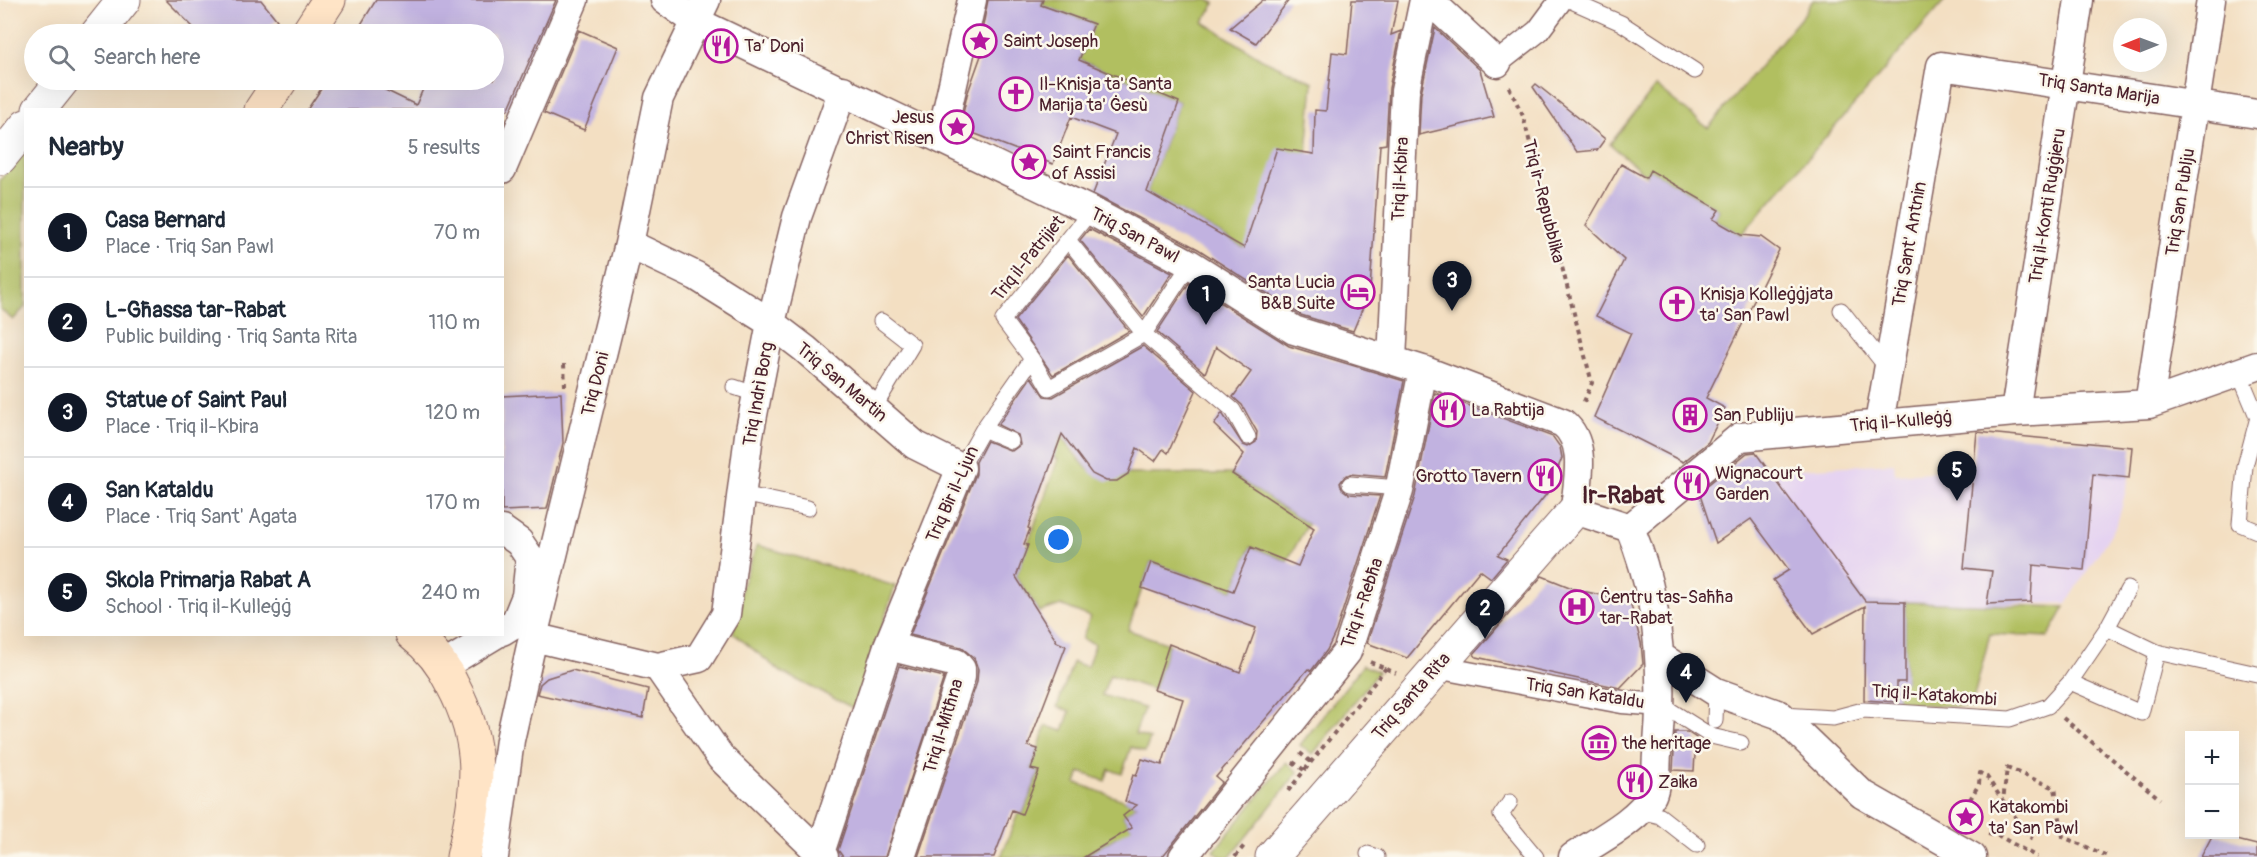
<!DOCTYPE html>
<meta charset="utf-8">
<style>
body{margin:0;font-family:Pangolin,sans-serif;background:#f6f6f7;color:#1f2937}
.controls{position:absolute;right:18px;bottom:18px;display:grid;overflow:hidden;border-radius:0px;box-shadow:0 6px 24px #0002}
.controls button{width:54px;height:54px;display:grid;place-items:center;padding:0;border:0;border-bottom:2px solid #e0e1e3;background:#fff;color:#1f2937;font:30px sans-serif}
.compass{position:absolute;left:2113px;top:18px;width:54px;height:54px;border-radius:50%;background:#fff;box-shadow:0 6px 24px #0002;rotate:269deg}
.you{position:absolute;left:1059px;top:540px;width:21px;height:21px;margin:-15px;border:4px solid #fff;border-radius:50%;background:#1a73e8;box-shadow:0 0 0 9px #1a73e833}
.badge{display:grid;place-items:center;width:39px;height:39px;border-radius:50%;background:#111827;color:#fff;font-size:20px;font-weight:700}
.pin{position:absolute;translate:-50% -50px;filter:drop-shadow(0 2px 3px #0008)}
.pin::after{content:'';position:absolute;top:32px;width:21px;height:18px;background:inherit;clip-path:polygon(0 0,100% 0,50% 100%)}
.list{margin:0;padding:0;list-style:none}
h2{display:flex;justify-content:space-between;align-items:center;height:78px;margin:0;padding:0 24px;font-size:26px}
h2 small{font-size:20px;font-weight:400;color:#747a83}
.list li{display:grid;grid-template-columns:39px 1fr auto;gap:18px;align-items:center;box-sizing:border-box;height:90px;padding:0 24px;border-top:2px solid #e0e1e3}
.list b{display:block;font-size:22px;white-space:nowrap}
.list p{margin:0;font-size:20px;white-space:nowrap;color:#747a83}
.list em{font-size:20px;font-style:normal;color:#747a83}
.icon{flex:none;width:33px;height:33px;fill:none;stroke:currentColor;stroke-width:2;stroke-linecap:round;stroke-linejoin:round}
.map{position:relative;flex:none;width:2257px;height:857px;overflow:hidden}
.search{position:absolute;background:#fff;box-shadow:0 6px 24px #0002;left:24px;top:24px;width:480px;height:66px;display:flex;align-items:center;gap:15px;box-sizing:border-box;padding:0 21px;border-radius:33px;color:#747a83;font-size:22px}
.panel{position:absolute;background:#fff;box-shadow:0 6px 24px #0002;left:24px;top:108px;width:480px;height:528px;border-radius:0px}
.map>svg:first-child{display:block}
.built{fill:#e5d3f1}
.green{fill:#b1bf61;stroke:#7e6f46;stroke-width:1.5}
.building{fill:#c1b2e0}
.lines{fill:none;stroke-linecap:round;stroke-linejoin:round}
.service-casing{stroke:#856260;stroke-width:17}
.pedestrian-casing{stroke:#856260;stroke-width:25}
.minor-casing{stroke:#856260;stroke-width:31}
.tertiary-casing{stroke:#856260;stroke-width:35}
.secondary-casing{stroke:#856260;stroke-width:35}
.path{stroke:#856260;stroke-width:4;stroke-dasharray:4.5 4.5;stroke-linecap:butt}
.service{stroke:#fff;stroke-width:15}
.pedestrian{stroke:#fff;stroke-width:22}
.minor{stroke:#fff;stroke-width:28}
.tertiary{stroke:#fff;stroke-width:33}
.secondary{stroke:#ffe4c6;stroke-width:33}
.labels{text-anchor:middle;stroke-width:5;stroke-linejoin:round;paint-order:stroke}
.poi-label{font-size:18px;fill:#4a1f2b;stroke:#fbf7ec;text-anchor:start}
.street-label{font-size:18px;fill:#4a1f2b;stroke:#fbf7ec}
.district-label{font-size:24px;font-weight:bold;fill:#4a1f2b;stroke:#fbf7ec}
</style>
<div class="map">
<svg width="2257" height="857" viewBox="0 0 2257 857">
<rect width="100%" height="100%" fill="#fbf7ec"/>
<filter id="ink" filterUnits="userSpaceOnUse"><feTurbulence type="fractalNoise" baseFrequency=".0167" numOctaves="2"/><feDisplacementMap in="SourceGraphic" scale="12" xChannelSelector="R" yChannelSelector="G"/><feConvolveMatrix kernelMatrix="1 2 1 2 8 2 1 2 1" color-interpolation-filters="sRGB"/></filter>
<filter id="wash" filterUnits="userSpaceOnUse"><feTurbulence type="fractalNoise" baseFrequency=".008" numOctaves="4" result="noise"/><feDisplacementMap in="SourceGraphic" scale="24" xChannelSelector="R" yChannelSelector="G"/><feGaussianBlur stdDeviation="1.35" result="paint"/><feColorMatrix in="noise" values="0 0 0 0 0 0 0 0 0 0 0 0 0 0 0 0 0 1.4 0 .05"/><feComposite in="paint" operator="in"/></filter>
<g filter="url(#wash)">
<rect width="100%" height="100%" fill="#f3dfc2"/>
<!-- built -->
<path class="built" d="M 1977,432 L 2132,447 L 2129,478 L 2117,524 L 2067,603 L 1987,604 L 1865,601 L 1768,471 L 1894,463 L 1895,474 L 1961,471 L 1974,464 Z"/>
<!-- green -->
<path class="green" d="M 1043,0 L 1208,0 L 1215,3 L 1203,22 L 1262,59 L 1313,82 L 1307,153 L 1244,248 L 1147,192 L 1179,102 L 1079,60 L 1094,24 L 1041,5 Z
M 1813,0 L 1945,0 L 1741,235 L 1713,219 L 1719,210 L 1650,170 L 1647,176 L 1610,144 L 1656,86 L 1708,128 L 1804,14 Z
M 25,149 L 25,307 L 13,320 L 0,309 L 0,180 Z
M 1059,433 C 1077,455 1096,494 1128,474 L 1232,474 L 1308,524 L 1287,561 L 1251,547 L 1233,591 L 1151,562 L 1128,630 L 1169,644 L 1154,690 L 1110,675 L 1102,695 L 1144,708 L 1135,734 L 1150,739 L 1145,752 L 1131,747 L 1122,774 L 1109,769 L 1105,781 L 1080,772 L 1076,783 L 1137,805 L 1123,816 L 1135,831 L 1115,838 L 1084,857 L 1001,857 L 1018,813 L 1023,814 L 1039,772 L 1031,769 L 1046,726 L 1063,731 L 1070,711 L 1057,707 L 1073,662 L 1087,667 L 1095,644 L 1082,639 L 1090,617 L 1061,605 L 1040,612 L 1016,577 L 1058,459 L 1051,455 Z
M 757,545 L 895,586 L 855,709 L 781,672 L 733,633 L 742,586 Z
M 1905,602 L 2065,607 L 2048,637 L 1990,634 L 1971,708 L 1897,702 L 1897,682 L 1905,681 Z
M 1363,665 L 1378,672 L 1313,754 L 1300,745 Z
M 1286,762 L 1298,772 L 1230,857 L 1221,857 L 1214,851 Z"/>
<g id="blocks">
<!-- building -->
<path class="building" d="M 166,0 L 261,0 L 277,20 L 260,34 L 200,34 Z
M 376,0 L 556,0 L 508,110 L 307,110 L 327,80 L 379,80 L 377,86 L 416,105 L 427,80 L 494,80 L 494,34 L 355,34 Z
M 988,0 L 1043,0 L 1041,5 L 1094,24 L 1079,60 L 1179,102 L 1147,192 L 1244,248 L 1277,148 L 1314,154 L 1315,110 L 1326,111 L 1332,52 L 1347,54 L 1352,0 L 1398,0 L 1391,35 L 1401,31 L 1389,88 L 1386,144 L 1380,145 L 1370,290 L 1353,331 L 1301,315 L 1198,249 L 1093,194 L 1116,134 L 1071,117 L 1053,164 L 960,128 L 967,95 L 984,47 L 980,41 Z
M 1263,0 L 1289,0 L 1256,43 L 1230,28 Z
M 1435,28 L 1480,70 L 1494,117 L 1419,135 L 1421,93 Z
M 579,30 L 618,47 L 584,130 L 544,113 Z
M 1536,84 L 1605,139 L 1597,150 L 1577,152 L 1533,87 Z
M 1621,164 L 1646,178 L 1650,170 L 1719,210 L 1713,219 L 1741,235 L 1761,237 L 1779,250 L 1706,398 L 1725,408 L 1708,442 L 1683,462 L 1594,417 L 1631,333 L 1596,316 L 1624,260 L 1586,225 Z
M 1089,229 L 1172,273 L 1143,317 L 1080,240 Z
M 1068,255 L 1129,331 L 1053,375 L 1015,320 Z
M 1189,283 L 1289,346 L 1404,381 L 1385,477 L 1350,474 L 1345,476 L 1340,483 L 1342,489 L 1349,494 L 1380,496 L 1336,631 L 1327,650 L 1311,671 L 1308,669 L 1216,777 L 1222,782 L 1162,857 L 1084,857 L 1132,828 L 1123,816 L 1137,805 L 1125,801 L 1133,775 L 1136,776 L 1142,759 L 1162,765 L 1183,699 L 1154,690 L 1169,644 L 1240,672 L 1256,628 L 1142,588 L 1151,562 L 1233,591 L 1251,547 L 1298,566 L 1314,528 L 1232,474 L 1244,454 L 1214,425 L 1222,413 L 1243,445 L 1248,447 L 1256,442 L 1257,432 L 1242,405 L 1233,397 L 1251,372 L 1216,347 L 1205,373 L 1157,332 Z
M 1143,346 L 1196,391 L 1168,453 L 1163,449 L 1155,461 L 1137,448 L 1128,474 L 1117,481 L 1106,481 L 1092,474 L 1062,434 L 1028,528 L 1030,529 L 1024,544 L 1028,545 L 1016,577 L 1057,642 L 1066,646 L 1028,746 L 1038,749 L 1031,769 L 1039,771 L 1022,814 L 1012,810 L 994,857 L 918,857 L 977,682 L 978,669 L 974,658 L 961,647 L 910,635 L 976,474 L 976,462 L 987,441 L 1012,451 L 1020,445 L 1018,435 L 998,425 L 1031,377 L 1044,396 L 1053,397 Z
M 561,393 L 563,443 L 547,509 L 502,511 L 502,396 Z
M 1435,393 L 1553,437 L 1560,447 L 1562,458 L 1548,492 L 1498,555 L 1507,559 L 1491,578 L 1480,570 L 1407,658 L 1367,643 L 1415,496 Z
M 1977,432 L 2132,447 L 2129,478 L 2093,474 L 2084,570 L 2033,565 L 2031,602 L 1987,604 L 1992,571 L 1964,568 Z
M 1755,452 L 1865,601 L 1905,602 L 1905,682 L 1897,682 L 1897,702 L 1864,700 L 1865,606 L 1813,634 L 1773,580 L 1789,570 L 1751,519 L 1716,543 L 1699,492 L 1747,453 Z
M 1542,576 L 1577,590 L 1630,601 L 1641,643 L 1643,664 L 1620,688 L 1476,657 L 1474,654 Z
M 899,666 L 944,677 L 885,857 L 843,857 L 838,850 Z
M 572,670 L 648,689 L 643,718 L 537,694 L 540,684 L 547,678 Z
M 1675,732 L 1687,732 L 1696,738 L 1694,771 L 1673,770 Z
M 2213,834 L 2257,845 L 2257,857 L 2201,857 Z"/>
</g>
</g>
<g filter="url(#ink)">
<use href="#blocks" fill-opacity="0" stroke="#856260" stroke-width="1.5"/>
<g class="lines">
<defs>
<path id="service" d="M 1569,0 L 1621,23 L 1695,71
M 1068,240 L 1144,334 L 1233,410 L 1248,437
M 1841,310 L 1887,368
M 1032,359 L 1003,320 L 1091,211
M 2239,373 L 2257,416
M 734,387 L 758,395
M 874,408 L 912,345 L 881,321
M 2257,421 L 2245,466 L 2240,524 L 2257,531
M 983,429 L 1011,441
M 961,468 L 983,429 L 1032,359 L 1049,388 L 1144,334 L 1190,264
M 1350,484 L 1399,488
M 742,494 L 808,508
M 2107,628 L 2157,652 L 2257,674
M 2070,682 L 2141,713 L 2157,652
M 1662,705 L 1711,736 L 1741,743
M 1783,715 L 1833,718 L 1863,710 L 2010,719 L 2048,706 L 2070,682 L 2107,628 L 2128,589
M 1715,721 L 1716,692
M 1510,802 L 1501,815 L 1536,857
M 1640,811 L 1660,816 L 1697,845
M 1368,854 L 1377,857"/>
<path id="pedestrian" d="M 1497,63 L 1538,31 L 1561,0
M 1436,667 L 1622,702 L 1662,705"/>
<path id="minor" d="M 665,0 L 695,21 L 1091,211 L 1190,264 L 1294,330 L 1423,370 L 1563,423 C 1588,444 1577,481 1575,510 L 1630,528
M 1429,0 L 1497,63
M 941,137 L 972,0
M 502,169 L 574,0
M 629,244 L 696,276 L 771,323 L 805,349 L 915,445 L 961,468 L 888,646 L 820,853
M 1392,360 L 1405,91 L 1424,0
M 2149,404 L 2211,0
M 2015,412 L 2079,0
M 1879,423 L 1941,66 L 2257,114
M 1630,528 L 1740,437 L 2015,412 L 2149,404 L 2257,366
M 502,530 L 519,542 L 530,558 L 526,596 L 515,623 L 502,631
M 533,637 L 658,667 L 721,758 L 824,857
M 888,646 L 956,663 L 961,669 L 961,677 L 901,857
M 1661,657 L 1716,692 L 1780,715 L 1862,794 L 1972,857
M 443,666 L 496,634
M 658,667 L 699,658 L 726,614 L 749,435 L 771,323 L 797,217 L 843,90
M 494,857 L 510,740 L 533,637 L 629,244 L 659,98 L 706,0
M 1183,857 L 1347,652 L 1399,491 L 1423,370
M 1573,857 C 1597,841 1639,820 1652,795 C 1657,784 1656,766 1657,754 C 1665,677 1660,600 1630,528"/>
<path id="tertiary" d="M 97,34 L 124,0
M 39,110 L 63,80
M 0,158 L 26,126
M 1272,857 L 1575,510"/>
<path id="secondary" d="M 307,34 L 329,0
M 261,110 L 281,80
M 412,634 C 429,647 443,665 452,684 C 486,747 478,789 463,857"/>
</defs>
<!-- service casing -->
<use href="#service" class="service-casing"/>
<!-- pedestrian casing -->
<use href="#pedestrian" class="pedestrian-casing"/>
<!-- minor casing -->
<use href="#minor" class="minor-casing"/>
<!-- tertiary casing -->
<use href="#tertiary" class="tertiary-casing"/>
<!-- secondary casing -->
<use href="#secondary" class="secondary-casing"/>
<!-- path -->
<path class="path" d="M 1509,87 L 1523,116 L 1592,383 L 1583,404
M 564,364 L 565,386
M 1370,662 L 1396,673
M 2063,718 L 2160,799
M 1300,753 L 1311,762
M 1293,762 L 1304,770
M 1288,791 L 1386,668
M 2003,801 L 2032,839
M 1967,822 L 1961,815 L 1979,784 L 1980,773 L 1987,777 L 2003,801 L 2007,768 L 2055,788 L 2063,837 L 2110,857
M 1988,834 L 1999,836 L 2037,857
M 1235,857 L 1244,846"/>
<!-- service -->
<use href="#service" class="service"/>
<!-- pedestrian -->
<use href="#pedestrian" class="pedestrian"/>
<!-- minor -->
<use href="#minor" class="minor"/>
<!-- tertiary -->
<use href="#tertiary" class="tertiary"/>
<!-- secondary -->
<use href="#secondary" class="secondary"/>
</g>
</g>
<!-- icons -->
<defs>
<symbol id="sight-ring" viewBox="-11 -11 22 22"><circle r="9.5" fill="#fbf7ec" stroke="#b5179e" stroke-width="1.5"/><path d="M0-6L1.8-2.2L6-1.7L2.9 1.2L3.7 5.4L0 3.3L-3.7 5.4L-2.9 1.2L-6-1.7L-1.8-2.2Z" fill="#b5179e"/></symbol>
<symbol id="restaurant-ring" viewBox="-11 -11 22 22"><circle r="9.5" fill="#fbf7ec" stroke="#b5179e" stroke-width="1.5"/><path d="M-5-6h1v4h1v-4h1v4h1v-4h1v5L-1.5 .5V6h-2V.5L-5-1ZM5-6V6H3V1.5H1.5Q1.5-4 5-6Z" fill="#b5179e"/></symbol>
<symbol id="church-ring" viewBox="-11 -11 22 22"><circle r="9.5" fill="#fbf7ec" stroke="#b5179e" stroke-width="1.5"/><path d="M-1.2-6h2.4v3.5h3.3v2.4h-3.3V6h-2.4V-.1h-3.3v-2.4h3.3Z" fill="#b5179e"/></symbol>
<symbol id="hotel-ring" viewBox="-11 -11 22 22"><circle r="9.5" fill="#fbf7ec" stroke="#b5179e" stroke-width="1.5"/><path d="M-6-4.5h1.5V1H6V5H4.5V3h-9V5H-6ZM-4 0a1.8 1.8 0 1 1 3.6 0ZM.5 0V-2.5h3Q6-2.5 6 0Z" fill="#b5179e"/></symbol>
<symbol id="building-ring" viewBox="-11 -11 22 22"><circle r="9.5" fill="#fbf7ec" stroke="#b5179e" stroke-width="1.5"/><path d="M-4-6H4V6H1V3H-1V6H-4ZM-2.5-4.3h1.7v1.8h-1.7ZM.8-4.3h1.7v1.8H.8ZM-2.5-1h1.7V.8h-1.7ZM.8-1h1.7V.8H.8Z" fill="#b5179e"/></symbol>
<symbol id="hospital-ring" viewBox="-11 -11 22 22"><circle r="9.5" fill="#fbf7ec" stroke="#b5179e" stroke-width="1.5"/><path d="M-5-5h3v3.5h4V-5h3V5h-3V1.5h-4V5h-3Z" fill="#b5179e"/></symbol>
<symbol id="museum-ring" viewBox="-11 -11 22 22"><circle r="9.5" fill="#fbf7ec" stroke="#b5179e" stroke-width="1.5"/><path d="M0-6L6-3V-2H-6V-3ZM-5-1h2V3h-2ZM-1-1h2V3h-2ZM3-1h2V3H3ZM-6 4H6V6H-6Z" fill="#b5179e"/></symbol>
</defs>
<g fill-rule="evenodd">
<use href="#sight-ring" x="961" y="22" width="38" height="38"/>
<use href="#restaurant-ring" x="702" y="27" width="38" height="38"/>
<use href="#church-ring" x="997" y="75" width="38" height="38"/>
<use href="#sight-ring" x="938" y="108" width="38" height="38"/>
<use href="#sight-ring" x="1010" y="143" width="38" height="38"/>
<use href="#hotel-ring" x="1339" y="273" width="38" height="38"/>
<use href="#church-ring" x="1658" y="285" width="38" height="38"/>
<use href="#restaurant-ring" x="1429" y="391" width="38" height="38"/>
<use href="#building-ring" x="1671" y="396" width="38" height="38"/>
<use href="#restaurant-ring" x="1526" y="457" width="38" height="38"/>
<use href="#restaurant-ring" x="1673" y="464" width="38" height="38"/>
<use href="#hospital-ring" x="1558" y="588" width="38" height="38"/>
<use href="#museum-ring" x="1580" y="724" width="38" height="38"/>
<use href="#restaurant-ring" x="1616" y="763" width="38" height="38"/>
<use href="#sight-ring" x="1947" y="798" width="38" height="38"/>
</g>
<g class="labels">
<!-- poi labels -->
<g class="poi-label">
<text x="1003" y="47">Saint Joseph</text>
<text x="744" y="52">Ta’ Doni</text>
<text x="1039" y="90">Il-Knisja ta' Santa<tspan x="1039" dy="21">Marija ta' Ġesù</tspan></text>
<text x="934" y="123" text-anchor="end">Jesus<tspan x="934" dy="21">Christ Risen</tspan></text>
<text x="1052" y="158">Saint Francis<tspan x="1052" dy="21">of Assisi</tspan></text>
<text x="1335" y="288" text-anchor="end">Santa Lucia<tspan x="1335" dy="21">B&amp;B Suite</tspan></text>
<text x="1700" y="300">Knisja Kolleġġjata<tspan x="1700" dy="21">ta' San Pawl</tspan></text>
<text x="1471" y="416">La Rabtija</text>
<text x="1713" y="421">San Publiju</text>
<text x="1715" y="479">Wignacourt<tspan x="1715" dy="21">Garden</tspan></text>
<text x="1522" y="482" text-anchor="end">Grotto Tavern</text>
<text x="1600" y="603">Ċentru tas-Saħħa<tspan x="1600" dy="21">tar-Rabat</tspan></text>
<text x="1622" y="749">the heritage</text>
<text x="1658" y="788">Zaika</text>
<text x="1989" y="813">Katakombi<tspan x="1989" dy="21">ta' San Pawl</tspan></text>
</g>
<!-- street labels -->
<g class="street-label">
<text transform="translate(2099 89) rotate(9)" y="6">Triq Santa Marija</text>
<text transform="translate(1400 179) rotate(-87)" y="6">Triq il-Kbira</text>
<text transform="translate(1544 201) rotate(76)" y="6">Triq ir-Repubblika</text>
<text transform="translate(2180 202) rotate(-81)" y="6">Triq San Publju</text>
<text transform="translate(2047 206) rotate(-81)" y="6">Triq il-Konti Ruġġieru</text>
<text transform="translate(1135 235) rotate(28)" y="6">Triq San Pawl</text>
<text transform="translate(1909 244) rotate(-80)" y="6">Triq Sant' Antnin</text>
<text transform="translate(1028 258) rotate(-51)" y="6">Triq il-Patrijiet</text>
<text transform="translate(842 382) rotate(40)" y="6">Triq San Martin</text>
<text transform="translate(595 384) rotate(-76)" y="6">Triq Doni</text>
<text transform="translate(758 394) rotate(-80)" y="6">Triq Indrì Borg</text>
<text transform="translate(1901 421) rotate(-5)" y="6">Triq il-Kulleġġ</text>
<text transform="translate(952 494) rotate(-66)" y="6">Triq Bir il-Ljun</text>
<text transform="translate(1362 603) rotate(-71)" y="6">Triq ir-Rebħa</text>
<text transform="translate(1585 693) rotate(9)" y="6">Triq San Kataldu</text>
<text transform="translate(1934 695) rotate(4)" y="6">Triq il-Katakombi</text>
<text transform="translate(1411 696) rotate(-49)" y="6">Triq Santa Rita</text>
<text transform="translate(943 726) rotate(-73)" y="6">Triq il-Mitħna</text>
</g>
<!-- district labels -->
<g class="district-label">
<text x="1623" y="503">Ir-Rabat</text>
</g>
</g>
</svg>
<div class="controls">
<button>+</button>
<button>−</button>
</div>
<svg class="compass" viewBox="-18 -18 36 36"><path d="M0-13l5 13h-10z" fill="#e53935"/><path d="M0 13l5-13h-10z" fill="#747a83"/></svg>
<div class="you"></div>
<div class="pin badge" style="left:1206px;top:325px">1</div>
<div class="pin badge" style="left:1485px;top:639px">2</div>
<div class="pin badge" style="left:1452px;top:311px">3</div>
<div class="pin badge" style="left:1686px;top:703px">4</div>
<div class="pin badge" style="left:1957px;top:501px">5</div>
<div class="search"><svg class="icon" aria-label="search" viewBox="0 0 24 24"><circle cx="10" cy="10" r="6"/><path d="M15 15l6 6"/></svg>Search here</div>
<section class="panel">
<h2>Nearby<small>5 results</small></h2>
<ul class="list">
<li><span class="badge">1</span><div><b>Casa Bernard</b><p>Place · Triq San Pawl</p></div><em>70 m</em></li>
<li><span class="badge">2</span><div><b>L-Għassa tar-Rabat</b><p>Public building · Triq Santa Rita</p></div><em>110 m</em></li>
<li><span class="badge">3</span><div><b>Statue of Saint Paul</b><p>Place · Triq il-Kbira</p></div><em>120 m</em></li>
<li><span class="badge">4</span><div><b>San Kataldu</b><p>Place · Triq Sant' Agata</p></div><em>170 m</em></li>
<li><span class="badge">5</span><div><b>Skola Primarja Rabat A</b><p>School · Triq il-Kulleġġ</p></div><em>240 m</em></li>
</ul>
</section>
</div>
